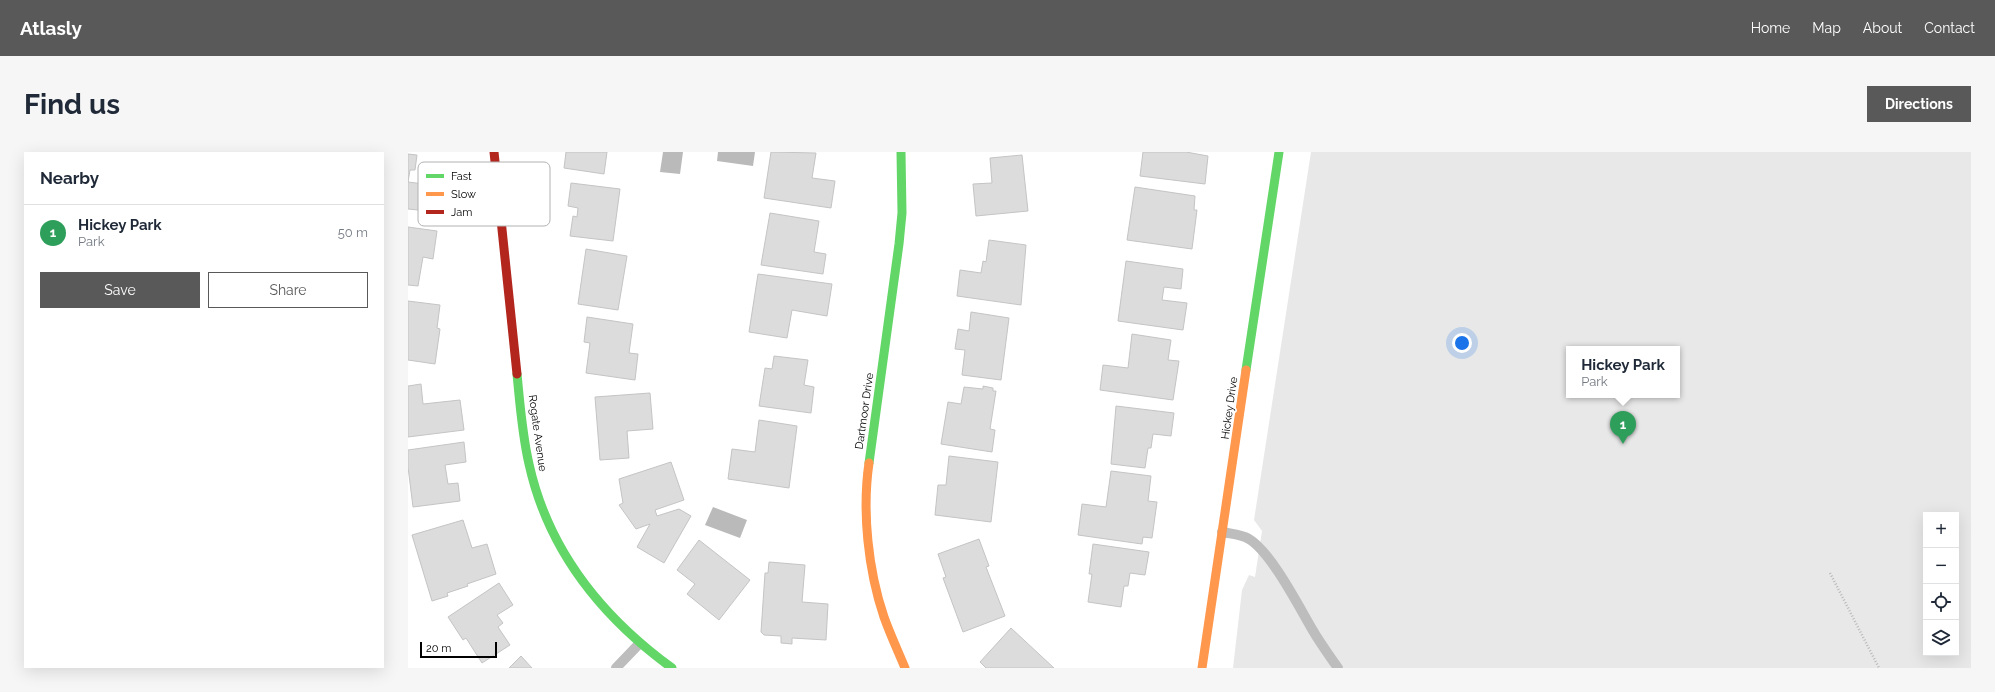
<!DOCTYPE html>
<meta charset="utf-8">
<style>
body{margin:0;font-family:Raleway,sans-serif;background:#f6f6f7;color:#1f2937}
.controls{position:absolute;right:12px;bottom:12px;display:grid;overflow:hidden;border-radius:0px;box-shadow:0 4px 16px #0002}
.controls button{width:36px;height:36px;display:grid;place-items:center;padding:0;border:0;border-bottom:1px solid #e0e1e3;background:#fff;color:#1f2937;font:20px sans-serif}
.scale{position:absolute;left:12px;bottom:10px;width:77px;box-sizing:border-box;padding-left:4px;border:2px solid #000;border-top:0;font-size:11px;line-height:14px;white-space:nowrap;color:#000;-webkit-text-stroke:3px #fff;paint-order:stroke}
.you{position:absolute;left:1054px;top:191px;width:14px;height:14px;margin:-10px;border:3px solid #fff;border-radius:50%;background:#1a73e8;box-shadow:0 0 0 6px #1a73e833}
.badge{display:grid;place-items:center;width:26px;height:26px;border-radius:50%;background:#595959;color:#fff;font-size:13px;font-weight:700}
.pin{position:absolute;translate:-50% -33px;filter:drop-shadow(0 1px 2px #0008)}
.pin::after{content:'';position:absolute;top:21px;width:14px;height:12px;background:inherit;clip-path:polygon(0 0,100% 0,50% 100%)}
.popup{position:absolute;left:1158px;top:194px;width:114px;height:52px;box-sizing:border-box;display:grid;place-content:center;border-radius:0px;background:#fff;filter:drop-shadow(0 1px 3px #0005);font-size:13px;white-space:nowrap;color:#747a83}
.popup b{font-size:15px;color:#1f2937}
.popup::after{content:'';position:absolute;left:50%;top:100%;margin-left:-8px;border:8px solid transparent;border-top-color:#fff}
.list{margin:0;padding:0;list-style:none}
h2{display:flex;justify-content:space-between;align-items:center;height:52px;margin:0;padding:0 16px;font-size:17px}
h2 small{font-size:13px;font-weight:400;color:#747a83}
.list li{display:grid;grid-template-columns:26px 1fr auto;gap:12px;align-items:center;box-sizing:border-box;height:56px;padding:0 16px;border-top:1px solid #e0e1e3}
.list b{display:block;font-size:15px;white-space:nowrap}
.list p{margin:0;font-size:13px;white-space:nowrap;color:#747a83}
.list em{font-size:13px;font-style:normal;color:#747a83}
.actions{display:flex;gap:8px;padding:12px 16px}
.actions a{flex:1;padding:9px 0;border:1px solid #595959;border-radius:0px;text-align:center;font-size:14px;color:#595959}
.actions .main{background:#595959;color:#fff}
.icon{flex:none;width:22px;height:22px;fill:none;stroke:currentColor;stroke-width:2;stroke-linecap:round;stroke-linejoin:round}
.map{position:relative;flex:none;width:1563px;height:516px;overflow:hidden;border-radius:0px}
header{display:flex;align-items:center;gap:24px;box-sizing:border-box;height:56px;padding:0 20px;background:#595959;color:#fff}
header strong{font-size:19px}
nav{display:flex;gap:22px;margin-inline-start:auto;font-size:14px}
.intro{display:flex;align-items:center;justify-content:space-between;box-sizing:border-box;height:96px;padding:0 24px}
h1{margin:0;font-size:28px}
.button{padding:10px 18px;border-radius:0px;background:#595959;color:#fff;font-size:14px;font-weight:700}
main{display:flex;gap:24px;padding:0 24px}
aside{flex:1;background:#fff;border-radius:0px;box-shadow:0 4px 16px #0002}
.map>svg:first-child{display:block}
.green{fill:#e8e8e8;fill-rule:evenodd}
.water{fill:#bababa}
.building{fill:#dcdcdc;stroke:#c4c4c4}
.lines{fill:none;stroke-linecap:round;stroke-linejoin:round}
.path{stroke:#b8b8b8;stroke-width:2.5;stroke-dasharray:1 2;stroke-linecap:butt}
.lane{stroke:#bdbdbd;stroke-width:10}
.fast{stroke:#63d668;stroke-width:9}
.slow{stroke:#ff974d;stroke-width:9}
.jam{stroke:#b3261e;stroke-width:9}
.labels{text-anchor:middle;stroke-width:3.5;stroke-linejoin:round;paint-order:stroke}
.street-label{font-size:11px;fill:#000;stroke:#fff}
.key{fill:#fff;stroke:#b2b2b2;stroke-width:1}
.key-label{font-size:11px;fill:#000}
</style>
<header>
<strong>Atlasly</strong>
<nav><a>Home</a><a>Map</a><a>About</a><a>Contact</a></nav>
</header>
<div class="intro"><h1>Find us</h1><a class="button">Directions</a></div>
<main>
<aside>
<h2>Nearby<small></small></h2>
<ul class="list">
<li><span class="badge" style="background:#2e9e5b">1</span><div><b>Hickey Park</b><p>Park</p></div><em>50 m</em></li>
</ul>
<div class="actions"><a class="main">Save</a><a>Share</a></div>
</aside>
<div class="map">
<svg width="1563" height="516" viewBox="0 0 1563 516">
<rect width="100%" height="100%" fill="#fff"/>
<!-- green -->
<path class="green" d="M 903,0 L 1563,0 L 1563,516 L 825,516 L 834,438 L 841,423 L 847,425 L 854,379 L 846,368 ZM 1161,197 L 1269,197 L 1269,243 L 1161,243 ZM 1518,363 L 1548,363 L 1548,501 L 1518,501 Z"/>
<!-- water -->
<path class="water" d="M 255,0 L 275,0 L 272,22 L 252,20 Z
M 310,0 L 347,0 L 345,14 L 309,9 Z
M 305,355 L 339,368 L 332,386 L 297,373 Z"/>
<!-- building -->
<path class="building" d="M 158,0 L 199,0 L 196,22 L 156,16 Z
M 363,0 L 408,1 L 404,26 L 427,29 L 423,56 L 356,46 Z
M 735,0 L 778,0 L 800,4 L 797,32 L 732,24 Z
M 0,2 L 9,3 L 7,18 L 2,18 L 0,30 L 24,33 L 20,59 L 0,57 Z
M 614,3 L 620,59 L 568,64 L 565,32 L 584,31 L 582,6 Z
M 163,31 L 212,37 L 205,89 L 162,84 L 165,64 L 169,65 L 170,56 L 160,54 Z
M 727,35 L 787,44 L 786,58 L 789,58 L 784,97 L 719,88 Z
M 362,61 L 411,69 L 406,100 L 418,102 L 415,122 L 353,113 Z
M 0,75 L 29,79 L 25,107 L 15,105 L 10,134 L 0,133 Z
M 581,88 L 618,93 L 613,153 L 549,144 L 552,118 L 573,121 L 575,109 L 578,110 Z
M 178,97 L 219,104 L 210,158 L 170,152 Z
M 718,109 L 775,117 L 773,137 L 756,135 L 754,148 L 779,151 L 775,178 L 710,169 Z
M 350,122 L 424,132 L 419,164 L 384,158 L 379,186 L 341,180 Z
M 0,149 L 32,153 L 29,176 L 32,177 L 27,212 L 0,208 Z
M 563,160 L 601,166 L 593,228 L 554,223 L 557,198 L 547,197 L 550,177 L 561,179 Z
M 179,165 L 225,172 L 221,201 L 230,202 L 227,228 L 178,221 L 182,191 L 176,190 Z
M 724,182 L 763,188 L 760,208 L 771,209 L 765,248 L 692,238 L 695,213 L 720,216 Z
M 366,204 L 400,208 L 396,233 L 406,235 L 403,261 L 351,254 L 357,216 L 364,217 Z
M 13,232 L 15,252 L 52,248 L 56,278 L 0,285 L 0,234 Z
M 575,234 L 585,236 L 585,239 L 588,239 L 582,277 L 587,278 L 584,300 L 533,292 L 540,250 L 553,252 L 556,235 L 575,237 Z
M 242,241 L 245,277 L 219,279 L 221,306 L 192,308 L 187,245 Z
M 708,254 L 766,261 L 763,284 L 745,282 L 743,296 L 740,296 L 737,316 L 703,312 Z
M 351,268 L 389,274 L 381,336 L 320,327 L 324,297 L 347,300 Z
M 56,290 L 58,310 L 37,313 L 40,332 L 50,331 L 52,349 L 5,355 L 0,315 L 0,298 Z
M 541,304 L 590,310 L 583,370 L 527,363 L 530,333 L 538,333 Z
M 263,310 L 276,348 L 247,358 L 249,364 L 271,357 L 283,364 L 256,411 L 229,395 L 242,372 L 228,377 L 211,353 L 215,351 L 211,327 Z
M 703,319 L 743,324 L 740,349 L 749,350 L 744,386 L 735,385 L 734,392 L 670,383 L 674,352 L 698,355 Z
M 55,368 L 64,396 L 79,392 L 88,422 L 59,432 L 60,434 L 39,441 L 40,444 L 24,449 L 4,383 Z
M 571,387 L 581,414 L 578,415 L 597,464 L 555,480 L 535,426 L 538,425 L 530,402 Z
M 291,388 L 342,428 L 311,468 L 279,442 L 287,432 L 269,418 Z
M 685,392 L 741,400 L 737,423 L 722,421 L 720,434 L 716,434 L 713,455 L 680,450 L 684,422 L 681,422 Z
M 361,410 L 397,413 L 394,450 L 420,452 L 418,488 L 384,486 L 384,492 L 373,491 L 373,484 L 356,483 L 353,480 L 357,421 L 360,421 Z
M 91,431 L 105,453 L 89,463 L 95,471 L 90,475 L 102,493 L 74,511 L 58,486 L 55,488 L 40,465 Z
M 603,476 L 646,516 L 578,516 L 572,510 Z
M 113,504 L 124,516 L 101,516 Z"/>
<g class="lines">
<!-- path -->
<path class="path" d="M 1422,421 L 1471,516"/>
<!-- lane -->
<path class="lane" d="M 814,380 C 823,382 833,382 841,387 C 863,400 891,455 904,477 C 912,491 921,503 930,516
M 208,516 L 231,492"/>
<!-- fast -->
<path class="fast" d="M 838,218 L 871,0
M 109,222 C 112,252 114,282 121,312 C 140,398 194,465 264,516
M 461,311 L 491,92 L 494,61 L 493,0"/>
<!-- slow -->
<path class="slow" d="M 461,311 C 454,359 460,418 476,465 C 482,482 490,499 497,516
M 794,516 L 838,218"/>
<!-- jam -->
<path class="jam" d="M 86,0 L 109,222"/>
</g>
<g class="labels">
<!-- street labels -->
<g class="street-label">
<text transform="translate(821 256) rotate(-82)" y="4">Hickey Drive</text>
<text transform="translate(456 259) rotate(-82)" y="4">Dartmoor Drive</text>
<text transform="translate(130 281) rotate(82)" y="4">Rogate Avenue</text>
</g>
</g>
<!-- legend -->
<rect x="10" y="10" width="132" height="64" rx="6" class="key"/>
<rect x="18" y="22" width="18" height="4" fill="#63d668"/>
<rect x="18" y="40" width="18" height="4" fill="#ff974d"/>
<rect x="18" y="58" width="18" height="4" fill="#b3261e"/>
<g class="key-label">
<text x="43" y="28">Fast</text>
<text x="43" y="46">Slow</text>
<text x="43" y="64">Jam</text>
</g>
</svg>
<div class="controls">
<button>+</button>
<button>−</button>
<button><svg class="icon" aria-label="locate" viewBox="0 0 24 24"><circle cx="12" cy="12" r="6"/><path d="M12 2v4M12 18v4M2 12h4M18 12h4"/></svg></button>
<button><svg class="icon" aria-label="layers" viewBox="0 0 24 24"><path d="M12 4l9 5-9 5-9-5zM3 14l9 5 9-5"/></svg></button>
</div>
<div class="scale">20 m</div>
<div class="you"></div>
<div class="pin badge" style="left:1215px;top:292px;background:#2e9e5b">1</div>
<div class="popup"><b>Hickey Park</b>Park</div>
</div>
</main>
